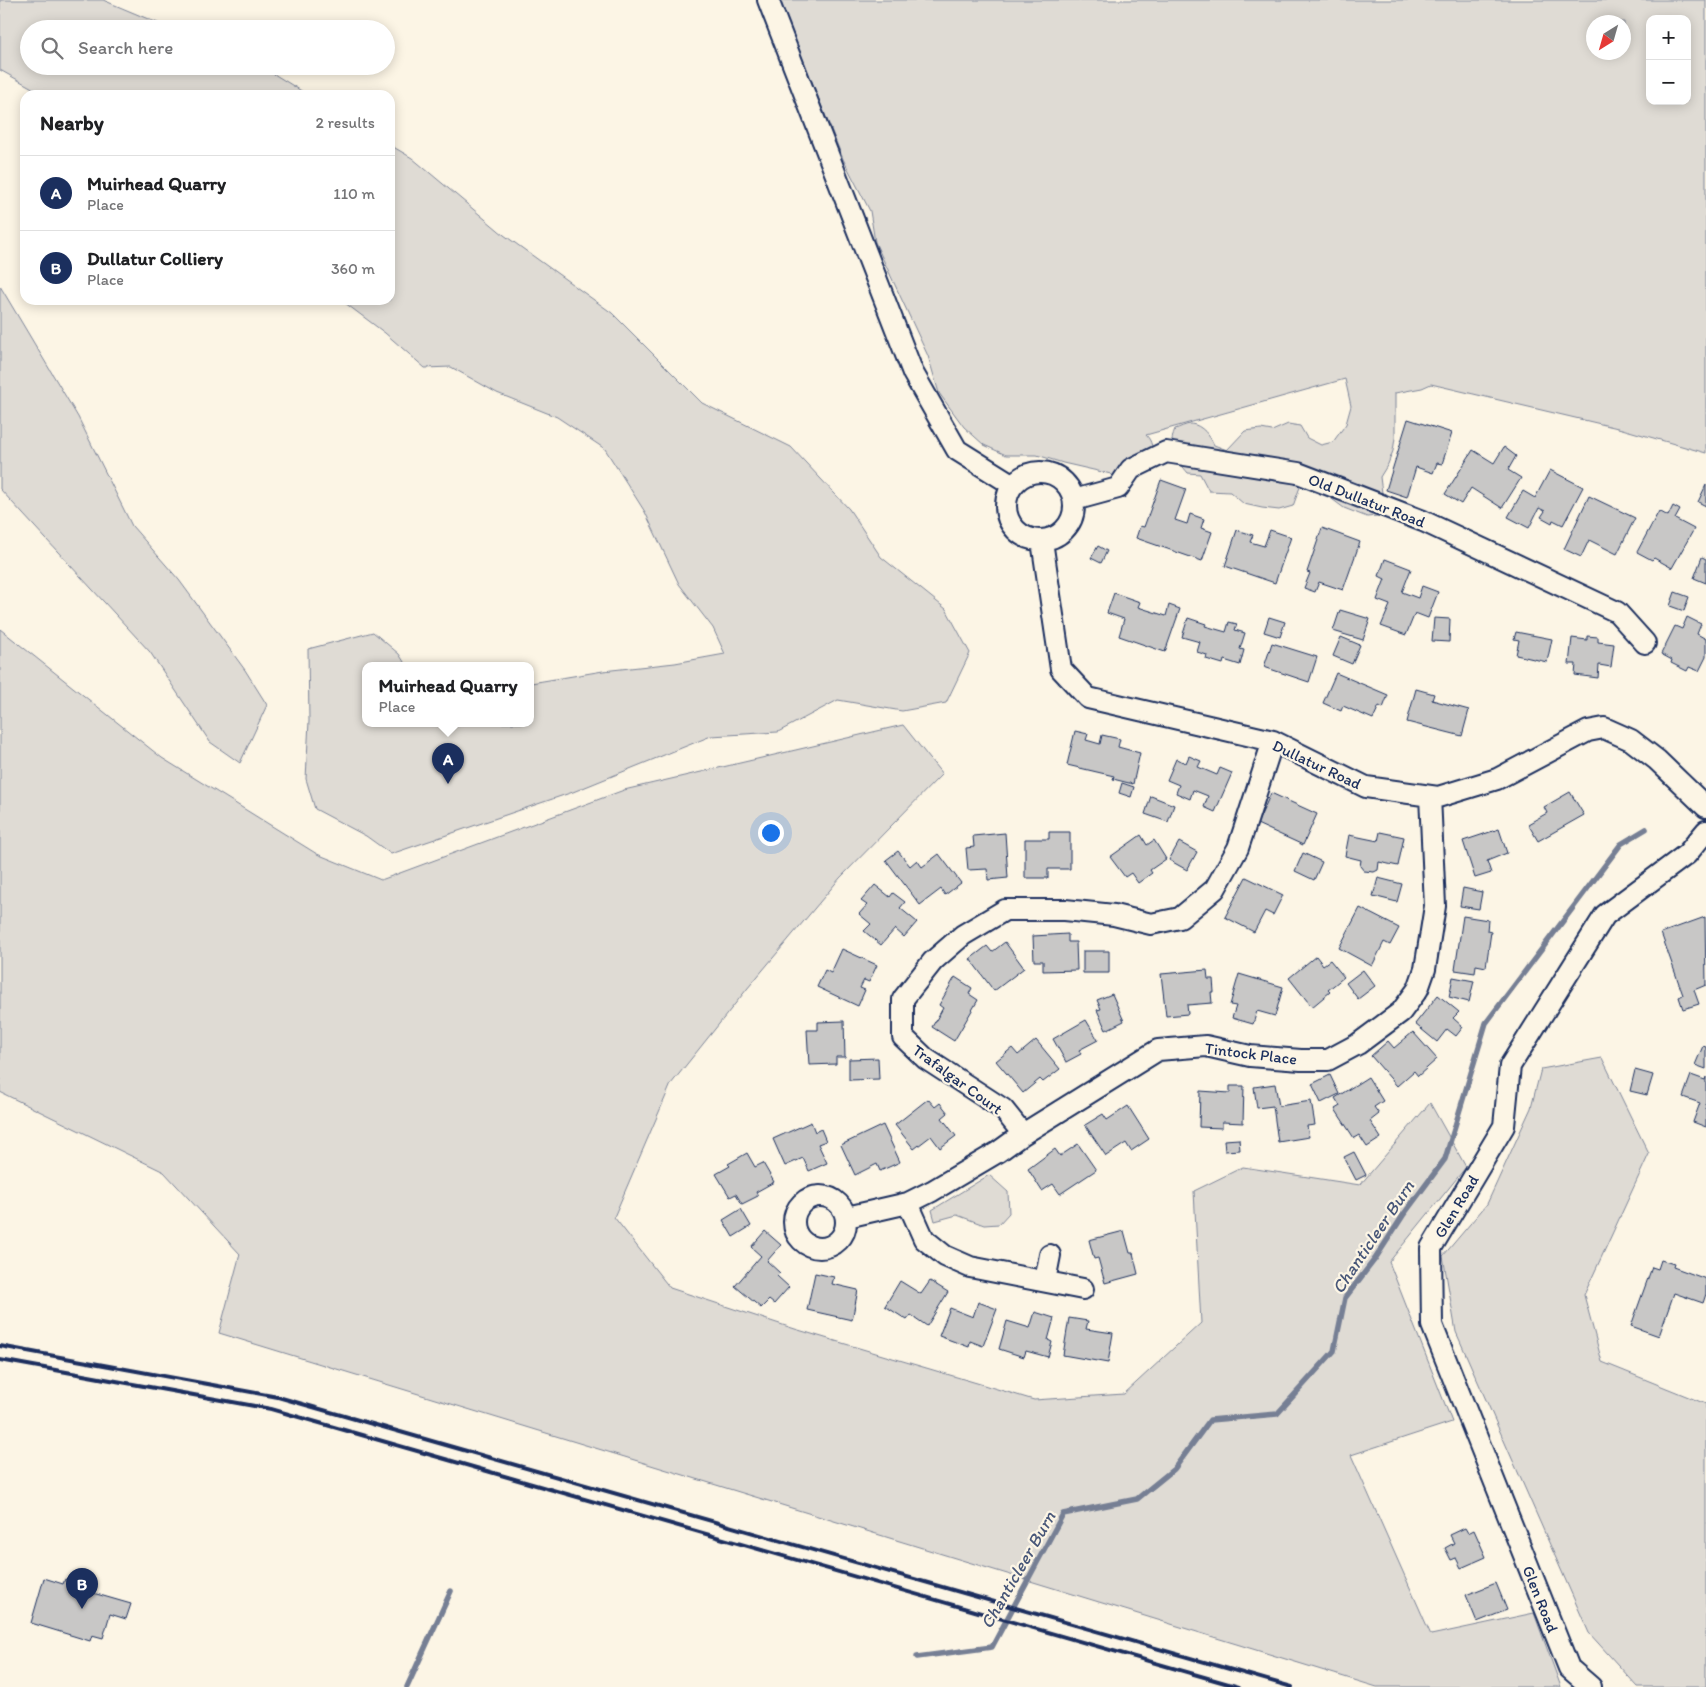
<!DOCTYPE html>
<meta charset="utf-8">
<style>
body{margin:0;font-family:Itim,sans-serif;background:#f2f2f2;color:#202124}
.controls{position:absolute;right:15px;top:15px;display:grid;overflow:hidden;border-radius:10px;box-shadow:0 2px 12px #0003}
.controls button{width:45px;height:45px;display:grid;place-items:center;padding:0;border:0;border-bottom:1px solid #e0e0e0;background:#fff;color:#202124;font:25px sans-serif}
.compass{position:absolute;left:1586px;top:15px;width:45px;height:45px;border-radius:50%;background:#fff;box-shadow:0 2px 12px #0003;rotate:217deg}
.you{position:absolute;left:770px;top:832px;width:18px;height:18px;margin:-12px;border:4px solid #fff;border-radius:50%;background:#1a73e8;box-shadow:0 0 0 8px #1a73e833}
.badge{display:grid;place-items:center;width:32px;height:32px;border-radius:50%;background:#1b2f5e;color:#fff;font-size:16px;font-weight:700}
.pin{position:absolute;translate:-50% -41px;filter:drop-shadow(0 1px 2px #0008)}
.pin::after{content:'';position:absolute;top:26px;width:18px;height:15px;background:inherit;clip-path:polygon(0 0,100% 0,50% 100%)}
.popup{position:absolute;left:362px;top:662px;width:172px;height:65px;box-sizing:border-box;display:grid;place-content:center;border-radius:10px;background:#fff;filter:drop-shadow(0 1px 4px #0005);font-size:16px;white-space:nowrap;color:#757577}
.popup b{font-size:19px;color:#202124}
.popup::after{content:'';position:absolute;left:50%;top:100%;margin-left:-10px;border:10px solid transparent;border-top-color:#fff}
.list{margin:0;padding:0;list-style:none}
h2{display:flex;justify-content:space-between;align-items:center;height:65px;margin:0;padding:0 20px;font-size:21px}
h2 small{font-size:16px;font-weight:400;color:#757577}
.list li{display:grid;grid-template-columns:32px 1fr auto;gap:15px;align-items:center;box-sizing:border-box;height:75px;padding:0 20px;border-top:1px solid #e0e0e0}
.list b{display:block;font-size:19px;white-space:nowrap}
.list p{margin:0;font-size:16px;white-space:nowrap;color:#757577}
.list em{font-size:16px;font-style:normal;color:#757577}
.icon{flex:none;width:28px;height:28px;fill:none;stroke:currentColor;stroke-width:2;stroke-linecap:round;stroke-linejoin:round}
.map{position:relative;flex:none;width:1706px;height:1687px;overflow:hidden}
.search{position:absolute;background:#fff;box-shadow:0 2px 12px #0003;left:20px;top:20px;width:375px;height:55px;display:flex;align-items:center;gap:12px;box-sizing:border-box;padding:0 18px;border-radius:28px;color:#757577;font-size:19px}
.panel{position:absolute;background:#fff;box-shadow:0 2px 12px #0003;left:20px;top:90px;width:375px;height:215px;border-radius:15px}
.map>svg:first-child{display:block}
.green{fill:#dfdbd4;stroke:#7d8599;fill-rule:evenodd}
.lines{fill:none;stroke-linecap:round;stroke-linejoin:round}
.stream{stroke:#767f94;stroke-width:5.5}
.building{fill:#c8c7c6;stroke:#1b2f5e}
.minor-casing{stroke:#1b2f5e;stroke-width:24}
.minor{stroke:#fcf5e5;stroke-width:20}
.rail{stroke:#1b2f5e;stroke-width:4}
.labels{text-anchor:middle;stroke-width:4.5;stroke-linejoin:round;paint-order:stroke}
.street-label{font-size:16px;fill:#1b2f5e;stroke:#fcf5e5}
.water-label{font-size:18px;font-style:italic;fill:#485779;stroke:#fcf5e5}
</style>
<div class="map">
<svg width="1706" height="1687" viewBox="0 0 1706 1687">
<rect width="100%" height="100%" fill="#fcf5e5"/>
<filter id="ink" filterUnits="userSpaceOnUse"><feTurbulence type="fractalNoise" baseFrequency=".02" numOctaves="2"/><feDisplacementMap in="SourceGraphic" scale="10" xChannelSelector="R" yChannelSelector="G"/><feConvolveMatrix kernelMatrix="1 2 1 2 8 2 1 2 1" color-interpolation-filters="sRGB"/></filter>
<g filter="url(#ink)">
<!-- green -->
<path class="green" d="M 0,0 L 103,0 L 172,29 L 29,29 L 29,66 L 261,66 L 308,95 L 45,95 L 0,70 Z
M 779,0 L 1706,0 L 1706,453 L 1622,429 L 1431,384 L 1422,388 L 1395,393 L 1395,438 L 1393,451 L 1388,464 L 1380,477 L 1382,493 L 1401,501 L 1402,508 L 1377,516 L 1367,517 L 1344,508 L 1317,488 L 1300,487 L 1293,506 L 1279,510 L 1262,508 L 1244,504 L 1230,492 L 1209,491 L 1200,474 L 1188,473 C 1177,460 1167,447 1175,429 C 1179,428 1186,424 1191,424 C 1202,425 1210,436 1214,445 L 1227,450 L 1245,431 L 1261,429 L 1272,431 L 1288,424 L 1300,426 L 1307,438 L 1321,445 L 1333,442 L 1346,424 L 1351,406 L 1345,379 L 1146,435 C 1158,447 1151,467 1139,477 C 1135,481 1130,483 1125,486 L 1116,481 L 1111,474 L 1063,463 L 1037,455 L 1006,455 L 984,445 L 964,427 L 939,393 L 928,356 L 875,242 L 870,211 L 843,159 ZM 1650,19 L 1687,19 L 1687,101 L 1650,101 ZM 1594,22 L 1624,22 L 1624,52 L 1594,52 Z
M 390,145 L 412,158 L 504,235 L 612,313 L 702,403 L 791,447 L 849,509 L 881,557 L 946,609 L 970,653 L 946,703 L 902,711 L 838,700 L 778,732 L 711,736 L 573,792 L 391,854 L 366,836 L 315,809 L 306,779 L 309,721 L 308,649 L 373,632 L 399,654 L 406,665 L 366,665 L 366,723 L 530,723 L 531,683 L 603,671 L 675,663 L 725,654 L 713,628 L 679,584 L 645,512 L 605,449 L 557,417 L 497,393 L 451,367 L 425,368 L 385,333 L 341,300 L 390,300 Z
M 0,286 L 78,417 L 132,526 L 179,580 L 245,670 L 267,705 L 240,763 L 210,742 L 150,652 L 0,489 Z
M 0,629 L 162,758 L 317,854 L 381,880 L 624,790 L 903,725 L 942,774 L 840,878 L 747,989 L 671,1084 L 614,1217 L 670,1288 L 795,1329 L 1034,1400 L 1124,1394 L 1201,1323 L 1194,1191 L 1243,1167 L 1360,1185 L 1430,1103 L 1466,1167 L 1389,1262 L 1452,1422 L 1351,1455 L 1431,1635 L 1534,1613 L 1561,1687 L 1377,1687 L 219,1333 L 240,1254 L 164,1172 L 0,1092 Z
M 1602,1058 L 1649,1154 L 1584,1295 L 1602,1362 L 1706,1404 L 1706,1687 L 1638,1687 L 1589,1633 L 1456,1332 L 1443,1256 L 1487,1204 L 1531,1108 L 1541,1069 Z
M 989,1175 L 1008,1192 L 1009,1213 L 999,1224 L 984,1225 L 957,1215 L 935,1221 L 932,1210 Z"/>
<g class="lines">
<!-- stream -->
<path class="stream" d="M 917,1657 L 992,1647 L 1063,1514 L 1137,1499 L 1174,1469 L 1210,1420 L 1277,1414 L 1334,1351 L 1345,1298 L 1375,1259 L 1404,1214 L 1445,1159 L 1486,1023 L 1621,844 L 1646,829
M 407,1687 L 451,1591"/>
</g>
<!-- building -->
<path class="building" d="M 1408,419 L 1452,433 L 1442,464 L 1437,463 L 1433,473 L 1416,467 L 1407,497 L 1386,490 Z
M 1504,447 L 1516,456 L 1508,470 L 1521,478 L 1502,508 L 1471,488 L 1461,504 L 1445,494 L 1473,450 L 1494,463 Z
M 1550,470 L 1583,487 L 1563,525 L 1553,520 L 1552,523 L 1541,517 L 1545,511 L 1539,508 L 1529,528 L 1508,517 L 1523,491 L 1535,498 Z
M 1161,480 L 1186,489 L 1175,520 L 1187,524 L 1190,514 L 1204,519 L 1201,528 L 1212,532 L 1202,561 L 1136,538 L 1140,526 L 1144,527 Z
M 1706,485 L 1706,506 L 1698,502 Z
M 1589,496 L 1635,518 L 1617,554 L 1589,540 L 1581,557 L 1564,549 Z
M 1673,506 L 1680,510 L 1675,519 L 1694,529 L 1672,568 L 1654,558 L 1652,560 L 1637,552 L 1659,511 L 1668,516 Z
M 1322,528 L 1360,542 L 1343,590 L 1319,582 L 1315,592 L 1304,588 L 1310,573 L 1307,572 Z
M 1237,530 L 1253,535 L 1250,542 L 1264,546 L 1270,530 L 1291,537 L 1275,583 L 1225,566 Z
M 1098,546 L 1107,551 L 1101,563 L 1091,558 Z
M 1702,557 L 1706,559 L 1706,583 L 1694,578 Z
M 1385,559 L 1411,569 L 1402,592 L 1418,598 L 1422,586 L 1438,592 L 1428,618 L 1415,613 L 1406,635 L 1381,626 L 1390,605 L 1377,600 L 1385,579 L 1379,576 Z
M 1675,592 L 1689,597 L 1684,611 L 1670,606 Z
M 1114,593 L 1140,602 L 1138,607 L 1166,616 L 1169,605 L 1180,609 L 1165,652 L 1119,636 L 1124,619 L 1107,613 Z
M 1340,610 L 1370,619 L 1363,640 L 1333,631 Z
M 1269,617 L 1285,622 L 1280,637 L 1264,632 Z
M 1687,617 L 1701,624 L 1697,634 L 1706,639 L 1706,657 L 1699,671 L 1689,667 L 1687,671 L 1671,663 L 1672,660 L 1661,654 L 1675,626 L 1682,629 Z
M 1188,618 L 1206,624 L 1205,626 L 1226,632 L 1229,622 L 1237,624 L 1235,630 L 1245,633 L 1240,649 L 1244,650 L 1240,665 L 1224,660 L 1223,664 L 1206,659 L 1207,655 L 1197,652 L 1200,642 L 1182,637 Z
M 1434,618 L 1450,619 L 1449,642 L 1432,641 Z
M 1516,632 L 1552,639 L 1547,662 L 1516,655 L 1519,640 L 1514,639 Z
M 1587,636 L 1598,637 L 1598,642 L 1614,644 L 1611,667 L 1599,665 L 1598,678 L 1575,675 L 1576,664 L 1569,664 L 1572,638 L 1587,640 Z
M 1341,637 L 1360,645 L 1352,664 L 1333,656 Z
M 1272,643 L 1317,657 L 1309,682 L 1264,667 Z
M 1336,673 L 1388,695 L 1383,708 L 1379,706 L 1373,719 L 1343,706 L 1341,711 L 1323,703 Z
M 1416,689 L 1434,694 L 1432,700 L 1469,710 L 1462,736 L 1407,722 Z
M 1075,731 L 1088,734 L 1086,740 L 1100,744 L 1102,735 L 1120,739 L 1118,747 L 1140,753 L 1133,784 L 1113,779 L 1114,776 L 1067,765 Z
M 1189,756 L 1201,761 L 1198,767 L 1217,775 L 1220,768 L 1232,773 L 1215,812 L 1204,807 L 1208,796 L 1193,790 L 1190,799 L 1176,793 L 1179,785 L 1167,780 L 1176,759 L 1186,763 Z
M 1122,783 L 1134,787 L 1131,797 L 1119,793 Z
M 1570,792 L 1584,815 L 1538,841 L 1528,824 L 1547,813 L 1544,807 Z
M 1271,793 L 1317,814 L 1303,845 L 1257,824 Z
M 1151,796 L 1174,805 L 1168,822 L 1145,814 Z
M 1499,829 L 1507,853 L 1487,861 L 1491,873 L 1475,878 L 1463,841 Z
M 1049,832 L 1070,832 L 1070,869 L 1048,869 L 1048,878 L 1025,878 L 1025,839 L 1049,839 Z
M 1380,832 L 1404,837 L 1398,866 L 1379,862 L 1378,870 L 1374,872 L 1364,871 L 1360,866 L 1361,860 L 1345,856 L 1349,835 L 1378,841 Z
M 1005,833 L 1008,878 L 988,880 L 987,869 L 968,870 L 966,848 L 974,847 L 973,836 Z
M 1141,835 L 1147,845 L 1154,840 L 1166,859 L 1150,870 L 1152,873 L 1138,883 L 1131,873 L 1125,877 L 1110,857 Z
M 1179,842 L 1197,852 L 1187,870 L 1169,860 Z
M 898,851 L 910,866 L 917,860 L 922,867 L 939,854 L 961,883 L 945,895 L 941,889 L 920,905 L 886,860 Z
M 1303,853 L 1322,862 L 1314,880 L 1295,871 Z
M 1246,877 L 1283,895 L 1273,915 L 1265,911 L 1254,932 L 1225,917 Z
M 1378,878 L 1402,884 L 1397,902 L 1373,896 Z
M 875,885 L 890,897 L 893,893 L 905,902 L 900,908 L 917,922 L 904,937 L 895,929 L 881,945 L 864,931 L 871,924 L 859,914 L 867,905 L 861,901 Z
M 1463,888 L 1482,892 L 1479,909 L 1460,906 Z
M 1360,908 L 1399,928 L 1390,945 L 1384,942 L 1372,966 L 1339,948 Z
M 1463,916 L 1488,920 L 1487,931 L 1491,932 L 1486,967 L 1476,965 L 1475,973 L 1455,970 Z
M 1705,917 L 1706,985 L 1694,990 L 1699,1004 L 1683,1009 L 1679,997 L 1683,995 L 1661,933 Z
M 1068,934 L 1068,942 L 1076,942 L 1077,970 L 1043,971 L 1043,961 L 1034,961 L 1033,936 Z
M 1005,942 L 1024,968 L 994,991 L 970,959 L 987,946 L 992,952 Z
M 842,949 L 877,965 L 869,982 L 864,980 L 860,988 L 865,990 L 858,1006 L 817,987 L 825,970 L 831,973 Z
M 1083,951 L 1109,951 L 1109,973 L 1083,973 Z
M 1316,956 L 1323,965 L 1330,960 L 1344,977 L 1328,990 L 1330,992 L 1312,1007 L 1289,978 Z
M 1207,970 L 1208,979 L 1213,979 L 1214,992 L 1211,992 L 1212,1003 L 1187,1005 L 1188,1014 L 1166,1016 L 1161,974 Z
M 1363,970 L 1375,986 L 1358,999 L 1346,983 Z
M 1239,974 L 1283,987 L 1275,1016 L 1257,1011 L 1253,1024 L 1232,1018 L 1236,1006 L 1230,1005 Z
M 955,977 L 972,988 L 969,994 L 978,1000 L 954,1041 L 932,1027 L 943,1008 L 939,1005 Z
M 1453,977 L 1474,981 L 1469,1002 L 1449,997 Z
M 1112,994 L 1124,1021 L 1106,1030 L 1097,1010 L 1101,1009 L 1097,1000 Z
M 1438,995 L 1459,1012 L 1453,1018 L 1463,1027 L 1456,1036 L 1447,1029 L 1437,1042 L 1415,1024 Z
M 1086,1020 L 1098,1040 L 1079,1050 L 1081,1054 L 1066,1062 L 1053,1039 Z
M 844,1021 L 845,1057 L 836,1057 L 836,1064 L 809,1065 L 807,1030 L 818,1030 L 818,1022 Z
M 1413,1032 L 1437,1059 L 1418,1076 L 1414,1071 L 1397,1086 L 1371,1056 L 1388,1041 L 1394,1048 Z
M 1036,1040 L 1060,1069 L 1043,1082 L 1040,1079 L 1023,1093 L 996,1061 L 1012,1048 L 1018,1055 Z
M 1703,1046 L 1706,1047 L 1706,1069 L 1695,1065 Z
M 878,1058 L 879,1079 L 849,1080 L 849,1059 Z
M 1635,1070 L 1653,1075 L 1647,1095 L 1630,1091 Z
M 1330,1075 L 1339,1094 L 1321,1103 L 1312,1084 Z
M 1691,1075 L 1705,1080 L 1706,1077 L 1706,1127 L 1693,1122 L 1700,1103 L 1683,1097 Z
M 1368,1077 L 1383,1101 L 1374,1107 L 1379,1114 L 1370,1121 L 1381,1138 L 1367,1147 L 1359,1135 L 1354,1138 L 1335,1109 L 1340,1106 L 1335,1098 Z
M 1275,1084 L 1279,1106 L 1311,1101 L 1315,1125 L 1307,1126 L 1309,1137 L 1278,1142 L 1273,1106 L 1257,1108 L 1254,1087 Z
M 1230,1086 L 1244,1086 L 1243,1123 L 1222,1122 L 1222,1128 L 1199,1127 L 1200,1091 L 1230,1093 Z
M 928,1099 L 935,1107 L 940,1103 L 948,1113 L 942,1118 L 956,1136 L 940,1148 L 931,1136 L 914,1149 L 895,1125 Z
M 1128,1106 L 1149,1139 L 1131,1151 L 1126,1143 L 1106,1156 L 1085,1125 L 1103,1114 L 1107,1120 Z
M 811,1122 L 815,1132 L 821,1129 L 826,1141 L 818,1144 L 827,1163 L 809,1171 L 803,1158 L 785,1166 L 773,1139 Z
M 883,1125 L 900,1162 L 880,1171 L 877,1164 L 855,1175 L 841,1145 Z
M 1239,1139 L 1240,1150 L 1225,1151 L 1224,1140 Z
M 1078,1144 L 1096,1170 L 1060,1194 L 1053,1184 L 1042,1191 L 1028,1169 L 1055,1149 L 1060,1156 Z
M 1354,1152 L 1366,1175 L 1356,1180 L 1344,1157 Z
M 747,1153 L 755,1167 L 763,1163 L 774,1182 L 756,1192 L 758,1196 L 742,1204 L 736,1194 L 730,1197 L 716,1174 L 730,1166 L 728,1164 Z
M 741,1209 L 751,1226 L 733,1237 L 723,1220 Z
M 765,1231 L 781,1245 L 767,1261 L 780,1273 L 777,1276 L 789,1287 L 774,1304 L 769,1300 L 761,1308 L 735,1286 L 761,1256 L 751,1247 Z
M 1124,1231 L 1130,1253 L 1133,1253 L 1138,1274 L 1105,1283 L 1098,1258 L 1094,1259 L 1089,1240 Z
M 1661,1260 L 1674,1264 L 1673,1267 L 1706,1279 L 1706,1294 L 1703,1303 L 1674,1293 L 1659,1336 L 1631,1326 L 1652,1267 L 1658,1269 Z
M 815,1273 L 834,1277 L 832,1284 L 858,1290 L 852,1320 L 807,1310 Z
M 900,1281 L 921,1294 L 930,1281 L 948,1292 L 927,1326 L 911,1315 L 907,1320 L 885,1306 Z
M 978,1302 L 997,1309 L 983,1346 L 970,1341 L 969,1347 L 939,1336 L 950,1308 L 973,1317 Z
M 1035,1312 L 1054,1318 L 1048,1340 L 1052,1342 L 1048,1357 L 1026,1351 L 1024,1357 L 999,1349 L 1007,1321 L 1030,1328 Z
M 1069,1318 L 1088,1321 L 1086,1329 L 1113,1333 L 1108,1363 L 1063,1355 Z
M 1465,1528 L 1468,1533 L 1474,1530 L 1486,1557 L 1461,1568 L 1456,1558 L 1451,1560 L 1445,1548 L 1454,1543 L 1450,1535 Z
M 44,1578 L 63,1584 L 65,1579 L 73,1582 L 72,1587 L 131,1604 L 126,1619 L 110,1614 L 103,1638 L 92,1635 L 90,1641 L 31,1623 Z
M 1496,1583 L 1507,1610 L 1477,1622 L 1466,1595 Z"/>
<g class="lines">
<defs>
<path id="minor" d="M 768,0 L 913,373 L 957,450 L 1013,485
M1006 506a34 34 0 1 1 68 0a34 34 0 1 1-68 0Z
M 1074,500 L 1118,488 L 1131,469 L 1166,452 L 1298,473 L 1423,521 L 1617,612 L 1645,643
M 1042,541 L 1061,669 L 1088,698 L 1273,741 L 1366,787 L 1438,797 L 1497,779 L 1588,731 L 1604,728 L 1631,740 L 1657,760 L 1706,807
M 1023,1134 L 1003,1109 L 926,1059 L 903,1037 L 903,999 L 933,961 L 963,935 L 1005,910 L 1065,910 L 1114,915 L 1151,924 L 1180,918 L 1215,889 L 1238,848 L 1273,741
M794 1222a26 26 0 1 1 52 0a26 26 0 1 1-52 0Z
M 908,1203 L 924,1239 L 945,1256 L 970,1267 L 1083,1289
M 847,1217 L 908,1203 L 932,1191 L 998,1152 L 1023,1134 L 1158,1050 L 1206,1046 L 1250,1056 L 1301,1060 L 1328,1060 L 1358,1044 L 1401,1012 L 1418,989 L 1425,969 L 1435,906 L 1430,796
M 1045,1281 L 1050,1255
M 1591,1687 L 1569,1668 L 1432,1325 L 1431,1248 L 1504,1126 L 1510,1066 L 1605,915 L 1687,854 L 1706,831"/>
</defs>
<!-- minor casing -->
<use href="#minor" class="minor-casing"/>
<!-- minor -->
<use href="#minor" class="minor"/>
<!-- rail -->
<path class="rail" d="M 0,1346 L 278,1397 L 1292,1687
M 0,1360 L 271,1409 L 1239,1687"/>
</g>
</g>
<g class="labels">
<!-- street labels -->
<g class="street-label">
<text transform="translate(1367 500) rotate(21)" y="6">Old Dullatur Road</text>
<text transform="translate(1317 764) rotate(25)" y="6">Dullatur Road</text>
<text transform="translate(1251 1053) rotate(7)" y="6">Tintock Place</text>
<text transform="translate(958 1079) rotate(36)" y="6">Trafalgar Court</text>
<text transform="translate(1456 1206) rotate(-59)" y="6">Glen Road</text>
<text transform="translate(1541 1599) rotate(68)" y="6">Glen Road</text>
</g>
<!-- water labels -->
<g class="water-label">
<text transform="translate(1373 1237) rotate(-56)" y="6">Chanticleer Burn</text>
<text transform="translate(1018 1570) rotate(-60)" y="6">Chanticleer Burn</text>
</g>
</g>
</svg>
<div class="controls">
<button>+</button>
<button>−</button>
</div>
<svg class="compass" viewBox="-18 -18 36 36"><path d="M0-13l5 13h-10z" fill="#e53935"/><path d="M0 13l5-13h-10z" fill="#757577"/></svg>
<div class="you"></div>
<div class="pin badge" style="left:448px;top:784px">A</div>
<div class="popup"><b>Muirhead Quarry</b>Place</div>
<div class="pin badge" style="left:82px;top:1609px">B</div>
<div class="search"><svg class="icon" aria-label="search" viewBox="0 0 24 24"><circle cx="10" cy="10" r="6"/><path d="M15 15l6 6"/></svg>Search here</div>
<section class="panel">
<h2>Nearby<small>2 results</small></h2>
<ul class="list">
<li><span class="badge">A</span><div><b>Muirhead Quarry</b><p>Place</p></div><em>110 m</em></li>
<li><span class="badge">B</span><div><b>Dullatur Colliery</b><p>Place</p></div><em>360 m</em></li>
</ul>
</section>
</div>
